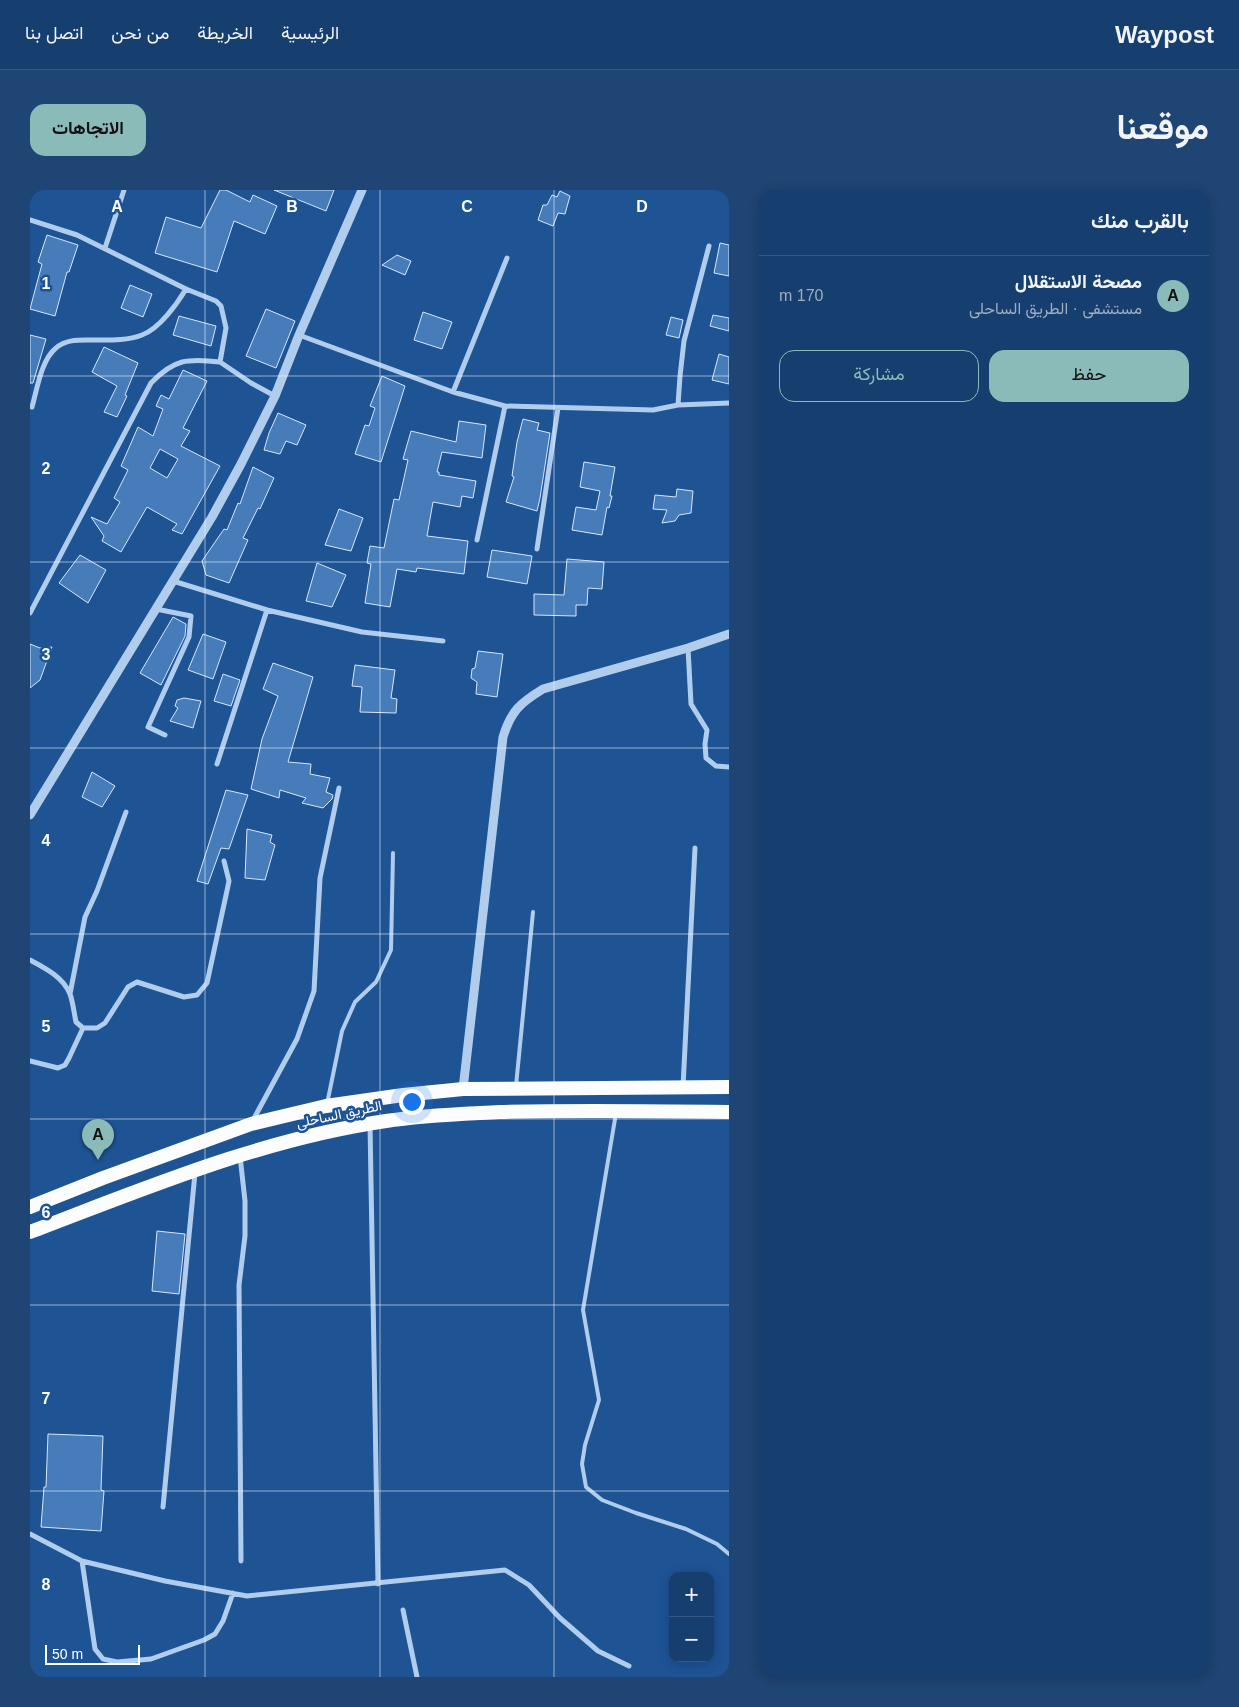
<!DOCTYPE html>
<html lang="ar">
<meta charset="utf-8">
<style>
body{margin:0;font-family:Arial,Vazirmatn,sans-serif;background:#1f4574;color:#f1f3f6;direction:rtl}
.controls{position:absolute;right:15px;bottom:15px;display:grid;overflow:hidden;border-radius:10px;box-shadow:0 2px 12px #0003}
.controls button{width:45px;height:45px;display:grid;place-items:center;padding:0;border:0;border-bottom:1px solid #355782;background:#163e6f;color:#f1f3f6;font:25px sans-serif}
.scale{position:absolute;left:15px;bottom:12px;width:95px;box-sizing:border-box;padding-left:5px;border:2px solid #fff;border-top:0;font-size:14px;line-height:18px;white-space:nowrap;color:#fff;-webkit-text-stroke:4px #1e5394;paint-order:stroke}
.you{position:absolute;left:381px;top:911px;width:18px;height:18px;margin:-12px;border:4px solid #fff;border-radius:50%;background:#1a73e8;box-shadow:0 0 0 8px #1a73e833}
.badge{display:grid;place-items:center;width:32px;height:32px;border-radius:50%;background:#8bbbb9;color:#111;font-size:16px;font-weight:700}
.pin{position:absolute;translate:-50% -41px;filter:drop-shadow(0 1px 2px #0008)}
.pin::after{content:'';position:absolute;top:26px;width:18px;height:15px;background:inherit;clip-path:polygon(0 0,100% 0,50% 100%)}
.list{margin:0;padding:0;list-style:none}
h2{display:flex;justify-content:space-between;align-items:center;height:65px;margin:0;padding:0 20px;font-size:21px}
h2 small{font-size:16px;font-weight:400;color:#9eaec3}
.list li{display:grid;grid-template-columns:32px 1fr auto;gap:15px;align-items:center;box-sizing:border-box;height:80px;padding:0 20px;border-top:1px solid #355782}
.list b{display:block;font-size:19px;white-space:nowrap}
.list p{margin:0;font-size:16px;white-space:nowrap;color:#9eaec3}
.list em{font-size:16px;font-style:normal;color:#9eaec3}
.actions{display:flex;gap:10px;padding:15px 20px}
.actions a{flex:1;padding:11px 0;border:1px solid #8bbbb9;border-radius:15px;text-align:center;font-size:18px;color:#8bbbb9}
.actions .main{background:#8bbbb9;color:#111}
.map{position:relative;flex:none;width:699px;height:1487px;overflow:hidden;direction:ltr;border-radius:15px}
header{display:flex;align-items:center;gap:30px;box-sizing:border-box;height:70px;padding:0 25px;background:#163e6f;border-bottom:1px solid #355782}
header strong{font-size:24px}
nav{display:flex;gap:28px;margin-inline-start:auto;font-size:18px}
.intro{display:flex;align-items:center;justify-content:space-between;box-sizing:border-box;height:120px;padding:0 30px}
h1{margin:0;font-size:35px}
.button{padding:12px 22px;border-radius:15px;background:#8bbbb9;color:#111;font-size:18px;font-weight:700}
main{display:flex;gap:30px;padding:0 30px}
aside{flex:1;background:#163e6f;border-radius:15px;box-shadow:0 2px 12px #0003}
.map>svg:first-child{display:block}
.building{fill:#467cba;stroke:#d6e7fa;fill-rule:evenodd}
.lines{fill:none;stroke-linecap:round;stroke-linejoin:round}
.service{stroke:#b0cdee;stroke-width:4}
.minor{stroke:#b0cdee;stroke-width:5}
.tertiary{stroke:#b0cdee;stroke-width:9}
.trunk{stroke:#fcfdff;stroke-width:14}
.grid{fill:none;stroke:#fff;stroke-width:1;stroke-opacity:0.55}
.labels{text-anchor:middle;stroke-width:5;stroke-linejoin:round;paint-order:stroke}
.street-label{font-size:14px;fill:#fff;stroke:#1e5394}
.grid-label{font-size:16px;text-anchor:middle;font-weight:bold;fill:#fff;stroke:#1e5394;stroke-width:5;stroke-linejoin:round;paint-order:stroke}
</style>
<header>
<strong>Waypost</strong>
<nav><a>الرئيسية</a><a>الخريطة</a><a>من نحن</a><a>اتصل بنا</a></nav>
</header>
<div class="intro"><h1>موقعنا</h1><a class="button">الاتجاهات</a></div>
<main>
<aside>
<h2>بالقرب منك<small></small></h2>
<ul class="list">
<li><span class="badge">A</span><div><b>مصحة الاستقلال</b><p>مستشفى · الطريق الساحلى</p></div><em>170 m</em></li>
</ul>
<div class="actions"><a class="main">حفظ</a><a>مشاركة</a></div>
</aside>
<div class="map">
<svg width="699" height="1487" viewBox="0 0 699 1487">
<rect width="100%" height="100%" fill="#1e5394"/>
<!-- building -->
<path class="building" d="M 190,0 L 196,0 L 220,12 L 223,5 L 247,16 L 235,44 L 204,31 L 187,82 L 125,63 L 136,27 L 171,38 Z
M 244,0 L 304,0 L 296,21 Z
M 530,1 L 540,6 L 535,24 L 528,23 L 523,36 L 508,30 L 513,15 L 517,15 L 522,5 L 527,7 Z
M 17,45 L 48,55 L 39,82 L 37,82 L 25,126 L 0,119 L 12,74 L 8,72 Z
M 690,53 L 699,55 L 699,86 L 684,83 Z
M 367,65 L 381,71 L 375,85 L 352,75 Z
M 100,95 L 122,104 L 113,127 L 91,118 Z
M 236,119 L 265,131 L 246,178 L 216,166 Z
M 393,122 L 422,132 L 412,159 L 384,150 Z
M 683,125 L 699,128 L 699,141 L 680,136 Z
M 149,126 L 186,136 L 181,156 L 143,145 Z
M 641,127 L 653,130 L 649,148 L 636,145 Z
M 0,145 L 16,149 L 3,193 L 0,193 Z
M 74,157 L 108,173 L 95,205 L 97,206 L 87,227 L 74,222 L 87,196 L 62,182 Z
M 689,164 L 699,167 L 699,194 L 682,190 Z
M 153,180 L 177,191 L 153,238 L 160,241 L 151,256 L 190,276 L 152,344 L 142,340 L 147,334 L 117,317 L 91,362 L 72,351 L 74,346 L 61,327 L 77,334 L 90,312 L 84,308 L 98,280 L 91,276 L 108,237 L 123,246 L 133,219 L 126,216 L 131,205 L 139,209 ZM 130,259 L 148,269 L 137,288 L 120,278 Z
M 352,186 L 375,196 L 351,272 L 325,264 L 335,235 L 339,236 L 345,218 L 340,216 Z
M 248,223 L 276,235 L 267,255 L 256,251 L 250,264 L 234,260 L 239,243 Z
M 493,229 L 509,233 L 507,240 L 520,243 L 510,308 L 507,321 L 476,312 L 484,287 L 482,286 L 487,252 Z
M 429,231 L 456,235 L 452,268 L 412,262 L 407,282 L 409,282 L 409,285 L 446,291 L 443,308 L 432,306 L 430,317 L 403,312 L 397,346 L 438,351 L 434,384 L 387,378 L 386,382 L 367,379 L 360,417 L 335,413 L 341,374 L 337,373 L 340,356 L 354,358 L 364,309 L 369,310 L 378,270 L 373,269 L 381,241 L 426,252 Z
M 554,272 L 585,277 L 580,306 L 582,306 L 579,318 L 577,317 L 572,345 L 542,340 L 546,317 L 566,320 L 570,301 L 550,297 Z
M 223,277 L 244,288 L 230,319 L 228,318 L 213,348 L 218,350 L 199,393 L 176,385 L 172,371 L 194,339 L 197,340 L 208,313 L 210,314 Z
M 647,299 L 663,301 L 661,323 L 649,325 L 645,331 L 632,333 L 637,320 L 623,319 L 625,305 L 646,307 Z
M 309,319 L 333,328 L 321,361 L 295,355 Z
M 462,360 L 502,366 L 497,394 L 457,387 Z
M 50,365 L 76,380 L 58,413 L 29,393 Z
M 537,369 L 574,372 L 572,399 L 558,398 L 557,415 L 546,415 L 546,426 L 504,425 L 504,404 L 534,405 Z
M 287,373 L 316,385 L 302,417 L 276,411 Z
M 143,427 L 156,434 L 155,446 L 131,495 L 110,483 Z
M 173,444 L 196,452 L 183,489 L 158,480 Z
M 0,454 L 10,458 L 22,457 L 10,490 L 0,498 Z
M 448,461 L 473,464 L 467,507 L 446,504 L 447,492 L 441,488 L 442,479 L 445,478 Z
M 243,473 L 283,487 L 258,572 L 281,574 L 280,584 L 300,588 L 296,602 L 303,605 L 302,609 L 293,618 L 272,613 L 276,608 L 250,600 L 249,608 L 221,599 L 232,549 L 248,506 L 233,499 Z
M 325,475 L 365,480 L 361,508 L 367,509 L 366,523 L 330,522 L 332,497 L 322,496 Z
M 193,484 L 210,490 L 201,516 L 184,511 Z
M 154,508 L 171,511 L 163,538 L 140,531 L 148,518 L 145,516 L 147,510 Z
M 62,582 L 85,596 L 72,617 L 52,607 Z
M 196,600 L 218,605 L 199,659 L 191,658 L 178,694 L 167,691 Z
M 217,639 L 242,645 L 240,652 L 245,655 L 235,690 L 215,688 Z
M 127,1041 L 155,1044 L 149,1104 L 122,1101 Z
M 18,1244 L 73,1246 L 71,1300 L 74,1301 L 71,1341 L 11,1337 L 14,1297 L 16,1297 Z"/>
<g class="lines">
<!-- service -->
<path class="service" d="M 486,896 L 503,722
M 297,914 L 312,841 L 325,812 L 346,792 L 361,760 L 363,663
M 586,923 L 553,1120 L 569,1210 L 555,1255 L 552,1274 L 556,1297 L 572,1310 L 606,1323 L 656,1339 L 687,1354 L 699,1364"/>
<!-- minor -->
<path class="minor" d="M 0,30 L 47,45 L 156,99 L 186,111 L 191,116 L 196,138 L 190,172 L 221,193 L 245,206
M 75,58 L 94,0
M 269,145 L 423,202 L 475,216 L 623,220 L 648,215 L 699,213
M 423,202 L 477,68
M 648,215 L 650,186 L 654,151 L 679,56
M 2,217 C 7,200 11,170 26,158 C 36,149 50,150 62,150 C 78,150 97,151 112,145 C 129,139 147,114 156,99
M 447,350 L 475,216
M 507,359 L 528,218
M 143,391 L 237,420 L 332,442 L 413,451
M 126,419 L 161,426 L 159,447 L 118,537 L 135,545
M 0,423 L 121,193 C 144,169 158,168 190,172
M 658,458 L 661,514 L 677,540 L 675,554 L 676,568 L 686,576 L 699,577
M 187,574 L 237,420
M 0,770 C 15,778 33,787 40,804 C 43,812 44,823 46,832 L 53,838 L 67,838 L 75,833 L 98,797 L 107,792 L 154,807 L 167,805 L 177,793 L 198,696 L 199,691 L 194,671
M 40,804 L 55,727 L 67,701 L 96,622
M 0,871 L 28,878 L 35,875 L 39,868 L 53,838
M 653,897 L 665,658
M 222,932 L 267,849 L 284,801 L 290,688 L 309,598
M 340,934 L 348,1394
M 210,966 L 215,1011 L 215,1046 L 209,1095 L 211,1371
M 133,1317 L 165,983
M 0,1344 L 52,1371 L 135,1391 L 217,1406 L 475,1380 L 499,1395 L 530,1428 L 568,1461 L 599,1476
M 52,1371 L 65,1459 L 73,1469 L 87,1472 L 121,1469 L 174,1450 L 185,1444 L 193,1431 L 203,1403
M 373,1420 L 387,1487"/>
<!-- tertiary -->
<path class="tertiary" d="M 0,625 L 182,327 L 211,274 L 245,206 L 269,145 L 332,0
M 433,899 L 473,547 C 481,521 490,513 513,499 L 658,458 L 699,444"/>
<!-- trunk -->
<path class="trunk" d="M 0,1017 L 73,988 L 221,934 L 296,916 L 373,905 L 433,899 L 699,897
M 0,1042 C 116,998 232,949 356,931 C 393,925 431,924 469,922 C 545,920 622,921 699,922"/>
</g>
<!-- grid -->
<path class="grid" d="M 175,0 L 175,1487M 350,0 L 350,1487M 524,0 L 524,1487M 0,186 L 699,186M 0,372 L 699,372M 0,558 L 699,558M 0,744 L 699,744M 0,929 L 699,929M 0,1115 L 699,1115M 0,1301 L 699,1301"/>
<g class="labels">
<!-- street labels -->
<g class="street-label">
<text transform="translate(309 924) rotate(-12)" y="5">الطريق الساحلى</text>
</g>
</g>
<g class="grid-label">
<text x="87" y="22">A</text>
<text x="262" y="22">B</text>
<text x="437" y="22">C</text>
<text x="612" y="22">D</text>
<text x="16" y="99">1</text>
<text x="16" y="284">2</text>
<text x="16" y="470">3</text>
<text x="16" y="656">4</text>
<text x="16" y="842">5</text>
<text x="16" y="1028">6</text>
<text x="16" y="1214">7</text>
<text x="16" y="1400">8</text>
</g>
</svg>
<div class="controls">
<button>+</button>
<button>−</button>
</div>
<div class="scale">50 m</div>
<div class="you"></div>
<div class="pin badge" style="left:68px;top:970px">A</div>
</div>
</main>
